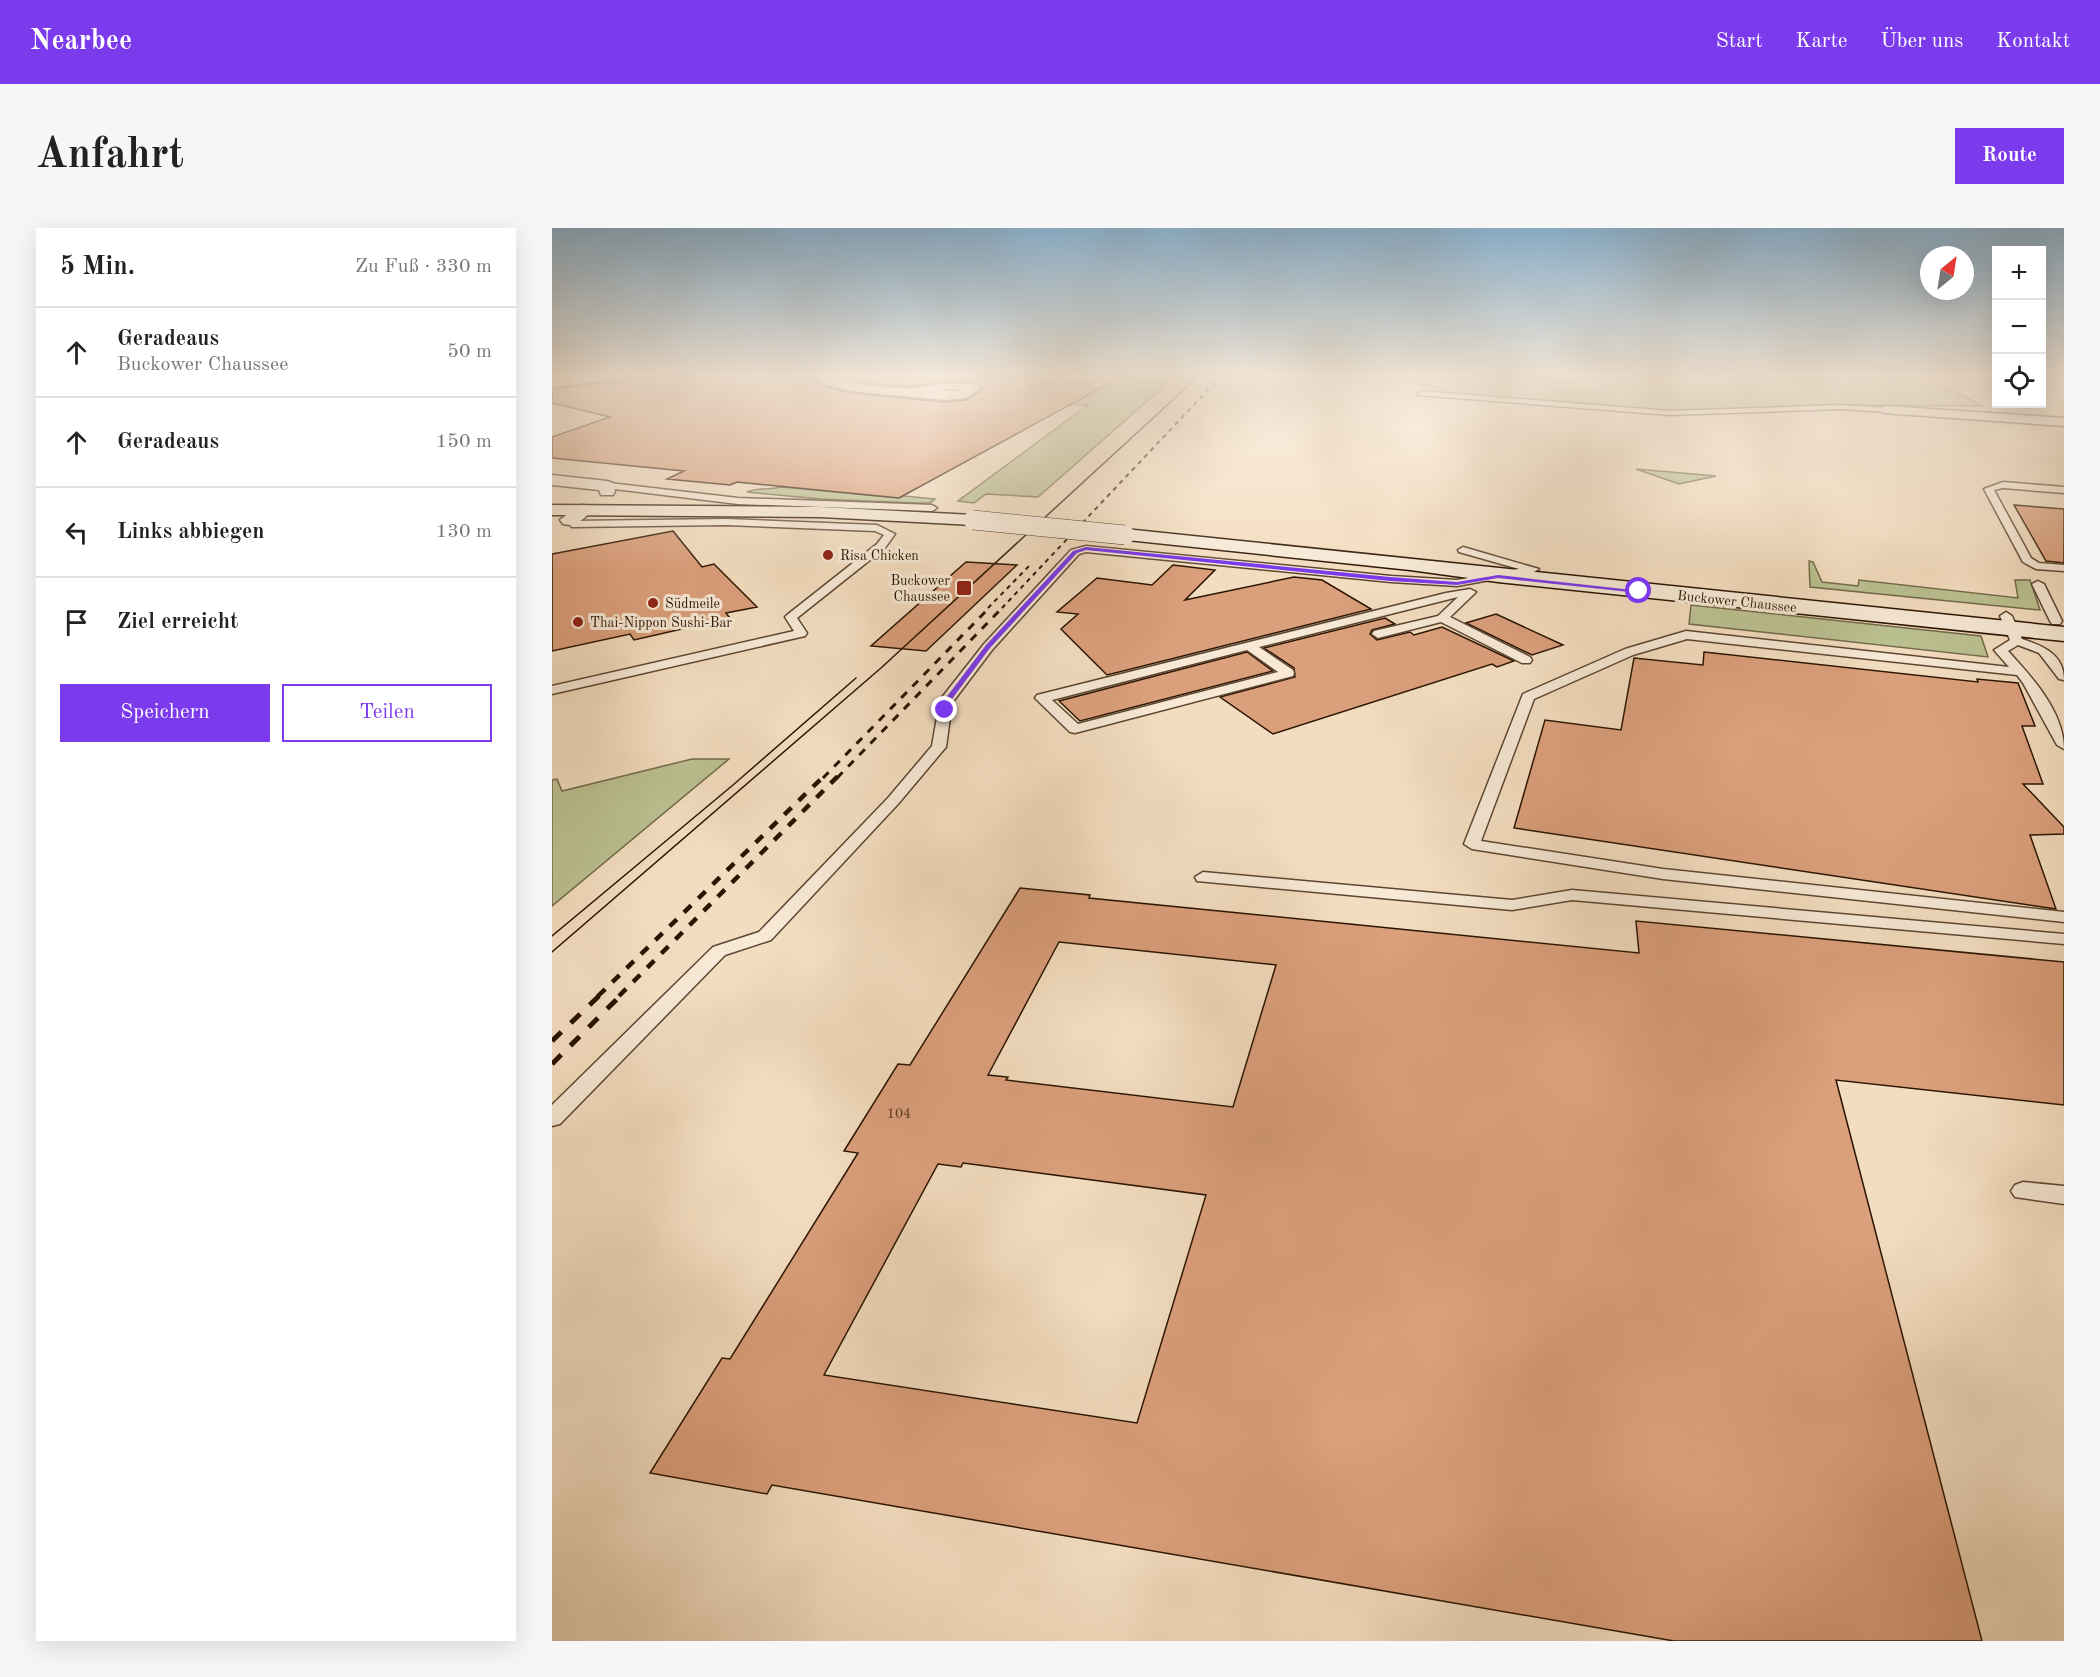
<!DOCTYPE html>
<html lang="de">
<meta charset="utf-8">
<style>
body{margin:0;font-family:"Old Standard TT",serif;background:#f6f6f6;color:#222}
.controls{position:absolute;right:18px;top:18px;display:grid;overflow:hidden;border-radius:0px;box-shadow:0 6px 24px #0002}
.controls button{width:54px;height:54px;display:grid;place-items:center;padding:0;border:0;border-bottom:2px solid #e0e0e0;background:#fff;color:#222;font:30px sans-serif}
.compass{position:absolute;left:1368px;top:18px;width:54px;height:54px;border-radius:50%;background:#fff;box-shadow:0 6px 24px #0002;rotate:30deg}
.stop{position:absolute;width:18px;height:18px;margin:-14px;border:4px solid #7c3aed;border-radius:50%;background:#fff}
.stop.end{background:#7c3aed;border-color:#fff;box-shadow:0 2px 6px #0008}
.list{margin:0;padding:0;list-style:none}
h2{display:flex;justify-content:space-between;align-items:center;height:78px;margin:0;padding:0 24px;font-size:26px}
h2 small{font-size:20px;font-weight:400;color:#767676}
.list li{display:grid;grid-template-columns:39px 1fr auto;gap:18px;align-items:center;box-sizing:border-box;height:90px;padding:0 24px;border-top:2px solid #e0e0e0}
.list b{display:block;font-size:22px;white-space:nowrap}
.list p{margin:0;font-size:20px;white-space:nowrap;color:#767676}
.list em{font-size:20px;font-style:normal;color:#767676}
.actions{display:flex;gap:12px;padding:18px 24px}
.actions a{flex:1;padding:14px 0;border:2px solid #7c3aed;border-radius:0px;text-align:center;font-size:21px;color:#7c3aed}
.actions .main{background:#7c3aed;color:#fff}
.icon{flex:none;width:33px;height:33px;fill:none;stroke:currentColor;stroke-width:2;stroke-linecap:round;stroke-linejoin:round}
.map{position:relative;flex:none;width:1512px;height:1413px;overflow:hidden;border-radius:0px}
header{display:flex;align-items:center;gap:36px;box-sizing:border-box;height:84px;padding:0 30px;background:#7c3aed;color:#fff}
header strong{font-size:28px}
nav{display:flex;gap:33px;margin-inline-start:auto;font-size:21px}
.intro{display:flex;align-items:center;justify-content:space-between;box-sizing:border-box;height:144px;padding:0 36px}
h1{margin:0;font-size:42px}
.button{padding:15px 27px;border-radius:0px;background:#7c3aed;color:#fff;font-size:21px;font-weight:700}
main{display:flex;gap:36px;padding:0 36px}
aside{flex:1;background:#fff;border-radius:0px;box-shadow:0 6px 24px #0002}
.map>svg:first-child{display:block}
.green{fill:#bbc192;stroke:#736a4a;stroke-width:1.5}
.building{fill:#da9f7b;stroke:#2b1401;stroke-width:1.5;fill-rule:evenodd}
.lines{fill:none;stroke-linecap:round;stroke-linejoin:round}
.lane-casing{stroke:#5d4631;stroke-width:3}
.street-casing{stroke:#5d4631;stroke-width:3}
.secondary-casing{stroke:#2b1401;stroke-width:3}
.lane{fill:#f7e9d6;fill-rule:evenodd}
.street{fill:#f7e9d6;fill-rule:evenodd}
.secondary{fill:#f7e9d6;fill-rule:evenodd}
.tram{stroke:#2b1401;stroke-width:1.5}
.rail-far3{stroke:#2b1401;stroke-width:2;stroke-dasharray:4.5 4.5;stroke-linecap:butt}
.rail-far2{stroke:#2b1401;stroke-width:3;stroke-dasharray:8 8;stroke-linecap:butt}
.rail-far1{stroke:#2b1401;stroke-width:4.5;stroke-dasharray:10 10;stroke-linecap:butt}
.rail{stroke:#2b1401;stroke-width:5;stroke-dasharray:13 13;stroke-linecap:butt}
.secondary-bridge-casing{stroke:#2b1401;stroke-width:20;stroke-linecap:butt}
.secondary-bridge{stroke:#f7e9d6;stroke-width:19}
.route{fill:#7c3aed}
.poi-dot{fill:#8f2418;stroke:#f7e9d6;stroke-width:2}
.labels{text-anchor:middle;stroke-width:6;stroke-linejoin:round;paint-order:stroke}
.far-poi-label{font-size:14px;fill:#2b1401;stroke:#f7e9d6;text-anchor:start}
.far-street-label{font-size:14px;fill:#2b1401;stroke:#f7e9d6}
.number-label{font-size:14px;fill:#573720}
</style>
<header>
<strong>Nearbee</strong>
<nav><a>Start</a><a>Karte</a><a>Über uns</a><a>Kontakt</a></nav>
</header>
<div class="intro"><h1>Anfahrt</h1><a class="button">Route</a></div>
<main>
<aside>
<h2>5 Min.<small>Zu Fuß · 330 m</small></h2>
<ul class="list">
<li><svg class="icon" aria-label="ahead" viewBox="0 0 24 24"><path d="M12 20V5M6 11l6-6 6 6"/></svg><div><b>Geradeaus</b><p>Buckower Chaussee</p></div><em>50 m</em></li>
<li><svg class="icon" aria-label="ahead" viewBox="0 0 24 24"><path d="M12 20V5M6 11l6-6 6 6"/></svg><div><b>Geradeaus</b></div><em>150 m</em></li>
<li><svg class="icon" aria-label="left" viewBox="0 0 24 24"><path d="M17 20v-9H6M10 6l-5 5 5 5"/></svg><div><b>Links abbiegen</b></div><em>130 m</em></li>
<li><svg class="icon" aria-label="arrive" viewBox="0 0 24 24"><path d="M6 21V4h12l-3 4 3 4H6"/></svg><div><b>Ziel erreicht</b></div></li>
</ul>
<div class="actions"><a class="main">Speichern</a><a>Teilen</a></div>
</aside>
<div class="map">
<svg width="1512" height="1413" viewBox="0 0 1512 1413">
<rect width="100%" height="100%" fill="#f3ddc0"/>
<filter id="stains"><feTurbulence type="fractalNoise" baseFrequency=".00333" numOctaves="4"/><feColorMatrix values="0 0 0 0 .2 0 0 0 0 .09 0 0 0 0 .02 0 0 0 .5 -.17"/></filter>
<radialGradient id="worn" r=".72"><stop offset=".6" stop-color="#630" stop-opacity="0"/><stop offset="1" stop-color="#630" stop-opacity=".3"/></radialGradient>
<!-- green -->
<path class="green" d="M 558,146 L 626,146 L 486,269 L 434,266 L 422,275 L 406,273 L 536,177 L 516,176 Z
M 809,146 L 1371,146 L 1383,154 L 1431,178 L 1289,177 L 1111,183 L 941,171 L 879,163 L 884,159 Z
M 1084,241 L 1164,248 L 1127,256 Z
M 230,259 L 347,270 L 352,268 L 383,271 L 378,275 L 366,275 L 268,271 L 195,264 C 207,259 217,262 230,259 Z
M 1257,333 L 1261,334 L 1270,354 L 1306,358 L 1307,352 L 1466,370 L 1463,352 L 1478,352 L 1488,382 L 1258,359 Z
M 1139,377 L 1429,408 L 1436,429 L 1137,396 Z
M 140,531 L 177,531 L 0,678 L 0,552 L 5,551 L 10,563 Z"/>
<!-- building -->
<path class="building" d="M 125,146 L 255,146 L 269,157 L 298,165 L 393,174 L 414,172 L 429,163 L 430,160 L 426,156 L 407,153 L 362,158 L 331,157 L 301,153 L 276,146 L 496,146 L 569,149 L 347,270 L 185,254 L 178,257 L 115,251 L 132,243 L 0,230 L 0,209 L 58,189 L 0,175 L 0,161 Z
M 1462,277 L 1512,281 L 1512,335 L 1494,333 Z
M 121,303 L 150,339 L 162,336 L 205,379 L 174,385 L 178,390 L 82,412 L 78,406 L 0,423 L 0,326 Z
M 414,334 L 465,337 L 374,423 L 319,418 Z
M 621,337 L 663,342 L 633,372 L 742,349 L 770,352 L 819,381 L 555,447 L 509,401 L 526,386 L 505,384 L 545,350 L 600,357 Z
M 944,386 L 1011,417 L 980,427 L 914,395 Z
M 833,390 L 843,396 L 820,402 L 818,406 L 825,412 L 858,404 L 862,407 L 890,399 L 962,433 L 945,439 L 940,436 L 721,506 L 668,469 L 743,449 L 742,440 L 712,420 Z
M 695,424 L 721,443 L 528,493 L 507,473 Z
M 1152,424 L 1426,454 L 1425,451 L 1466,455 L 1483,498 L 1470,498 L 1491,556 L 1471,556 L 1512,599 L 1512,606 L 1478,607 L 1504,681 L 962,600 L 993,492 L 1069,502 L 1082,430 L 1151,437 Z
M 468,660 L 538,667 L 537,670 L 1087,725 L 1084,693 L 1512,734 L 1512,877 L 1284,852 L 1430,1413 L 1122,1413 L 220,1257 L 215,1266 L 98,1245 L 170,1130 L 178,1131 L 306,925 L 292,923 L 346,836 L 358,837 ZM 507,714 L 724,737 L 681,879 L 454,852 L 456,849 L 436,847 ZM 411,935 L 654,967 L 585,1195 L 272,1147 L 386,936 L 409,939 Z"/>
<g class="lines">
<defs>
<path id="lane" d="M 1,146 L 8,146 L 16,153 L 9,155 Z
M 868,163 L 1118,183 L 1289,177 L 1336,180 L 1340,182 L 1336,184 L 1289,181 L 1118,187 L 865,167 Z
M 49,254 L 186,270 L 380,277 L 385,280 L 380,283 L 186,276 L 46,259 L 44,257 Z
M 1451,254 L 1512,259 L 1512,265 L 1451,260 L 1442,262 L 1479,330 L 1487,335 L 1512,337 L 1512,343 L 1484,341 L 1471,334 L 1432,261 Z
M 14,290 L 20,290 L 23,293 L 174,291 L 325,297 L 343,306 L 333,320 L 245,390 L 255,405 L 253,408 L 0,466 L 0,458 L 242,403 L 233,389 L 235,387 L 325,316 L 332,307 L 323,303 L 174,297 L 20,299 L 14,294 Z
M 534,318 L 839,348 L 905,352 L 967,341 L 907,324 L 906,322 L 911,319 L 987,341 L 982,344 L 905,358 L 839,354 L 534,324 L 527,326 L 440,422 L 400,475 L 394,519 L 346,576 L 219,712 L 173,727 L 8,896 L 0,898 L 0,877 L 161,719 L 207,704 L 336,570 L 380,518 L 388,472 L 432,416 L 519,322 Z
M 1486,353 L 1492,356 L 1510,393 L 1508,396 L 1500,396 L 1498,393 L 1480,356 Z
M 918,361 L 924,364 L 922,366 L 898,389 L 978,429 L 980,432 L 978,435 L 970,435 L 889,394 L 826,410 L 820,406 L 822,403 L 886,388 L 906,369 L 707,419 L 741,442 L 742,445 L 741,448 L 523,505 L 518,504 L 483,470 L 485,467 L 894,365 ZM 695,422 L 726,444 L 526,496 L 500,472 Z
M 1454,384 L 1460,388 L 1470,411 C 1491,418 1512,426 1512,452 L 1507,451 L 1487,425 L 1466,417 L 1456,423 C 1480,449 1512,484 1512,521 L 1505,517 L 1471,455 L 1465,447 L 1135,411 L 1081,427 L 982,471 L 929,613 L 1111,641 L 1512,684 L 1512,694 L 1111,651 L 920,621 L 912,616 L 971,466 L 1073,421 L 1134,403 L 1457,439 L 1442,422 L 1458,412 L 1448,388 Z
M 651,644 L 960,672 L 1020,662 L 1512,706 L 1512,716 L 1020,672 L 960,682 L 645,653 L 643,649 Z
M 1471,954 L 1512,958 L 1512,976 L 1463,969 L 1459,963 L 1463,957 Z"/>
<path id="street" d="M 257,146 C 273,144 285,152 301,155 C 320,158 342,161 362,160 C 389,158 396,151 426,158 L 428,161 L 413,170 L 393,172 L 299,163 L 270,155 ZM 400,161 L 409,163 L 388,163 Z
M 1336,178 L 1512,190 L 1512,198 L 1331,185 L 1329,182 L 1331,179 Z
M 0,247 L 55,253 L 61,255 L 63,263 L 61,267 L 49,267 L 47,262 L 0,257 Z
M 31,277 L 37,278 L 40,282 C 33,291 22,299 11,296 L 8,292 L 25,278 Z"/>
<path id="secondary" d="M 46,146 L 80,146 L 74,150 L 0,159 L 0,151 Z
M 0,277 L 269,279 L 421,287 L 427,288 L 430,292 L 427,296 L 421,297 L 269,289 L 0,287 Z
M 573,301 L 1512,399 L 1512,413 L 946,354 L 858,342 L 566,311 L 564,307 L 566,303 Z"/>
</defs>
<!-- lane casing -->
<use href="#lane" class="lane-casing"/>
<!-- street casing -->
<use href="#street" class="street-casing"/>
<!-- secondary casing -->
<use href="#secondary" class="secondary-casing"/>
<!-- lane -->
<use href="#lane" class="lane"/>
<!-- street -->
<use href="#street" class="street"/>
<!-- secondary -->
<use href="#secondary" class="secondary"/>
<!-- tram -->
<path class="tram" d="M 0,708 L 181,557 L 304,450
M 0,724 L 329,440 L 649,146"/>
<!-- rail-far3 -->
<path class="rail-far3" d="M 436,380 L 478,337
M 450,380 L 671,146"/>
<!-- rail-far2 -->
<path class="rail-far2" d="M 271,550 L 438,379
M 285,550 L 451,379"/>
<!-- rail-far1 -->
<path class="rail-far1" d="M 46,768 L 272,548
M 67,768 L 286,548"/>
<!-- rail -->
<path class="rail" d="M 0,813 L 48,767
M 0,836 L 69,767"/>
<defs>
<path id="secondary-bridge" d="M 421,292 L 573,307"/>
</defs>
<!-- secondary-bridge casing -->
<use href="#secondary-bridge" class="secondary-bridge-casing"/>
<!-- secondary-bridge -->
<use href="#secondary-bridge" class="secondary-bridge"/>
</g>
<!-- sky -->
<linearGradient id="sky" x2="0" y2="1"><stop stop-color="#8bb6d6"/><stop offset="0.43" stop-color="#faf0e3"/><stop offset="1" stop-color="#faf0e3" stop-opacity="0"/></linearGradient>
<rect width="1512" height="343" fill="url(#sky)"/>
<!-- route -->
<path class="route" d="M 534,319 L 838,349 L 905,354 L 946,347 L 1090,363 L 1087,365 L 946,350 L 905,357 L 838,353 L 534,322 L 525,325 L 438,420 L 397,475 L 396,483 L 390,483 L 390,475 L 434,417 L 521,323 Z"/>
<!-- markers -->
<g class="poi-dot">
<circle cx="276" cy="327" r="6"/>
<rect x="404" y="352" width="16" height="16" rx="3"/>
<circle cx="101" cy="375" r="6"/>
<circle cx="26" cy="394" r="6"/>
</g>
<g class="labels">
<!-- far-poi labels -->
<g class="far-poi-label">
<text x="288" y="332">Risa Chicken</text>
<text x="398" y="357" text-anchor="end">Buckower<tspan x="398" dy="16">Chaussee</tspan></text>
<text x="113" y="380">Südmeile</text>
<text x="38" y="399">Thai-Nippon Sushi-Bar</text>
</g>
<!-- far-street labels -->
<g class="far-street-label">
<text transform="translate(1185 373) rotate(6)" y="5">Buckower Chaussee</text>
</g>
<!-- number labels -->
<g class="number-label">
<text x="347" y="890">104</text>
</g>
</g>
<rect width="100%" height="100%" filter="url(#stains)"/>
<rect width="100%" height="100%" fill="url(#worn)"/>
</svg>
<div class="controls">
<button>+</button>
<button>−</button>
<button><svg class="icon" aria-label="locate" viewBox="0 0 24 24"><circle cx="12" cy="12" r="6"/><path d="M12 2v4M12 18v4M2 12h4M18 12h4"/></svg></button>
</div>
<svg class="compass" viewBox="-18 -18 36 36"><path d="M0-13l5 13h-10z" fill="#e53935"/><path d="M0 13l5-13h-10z" fill="#767676"/></svg>
<div class="stop" style="left:1087px;top:363px"></div>
<div class="stop end" style="left:393px;top:482px"></div>
</div>
</main>
